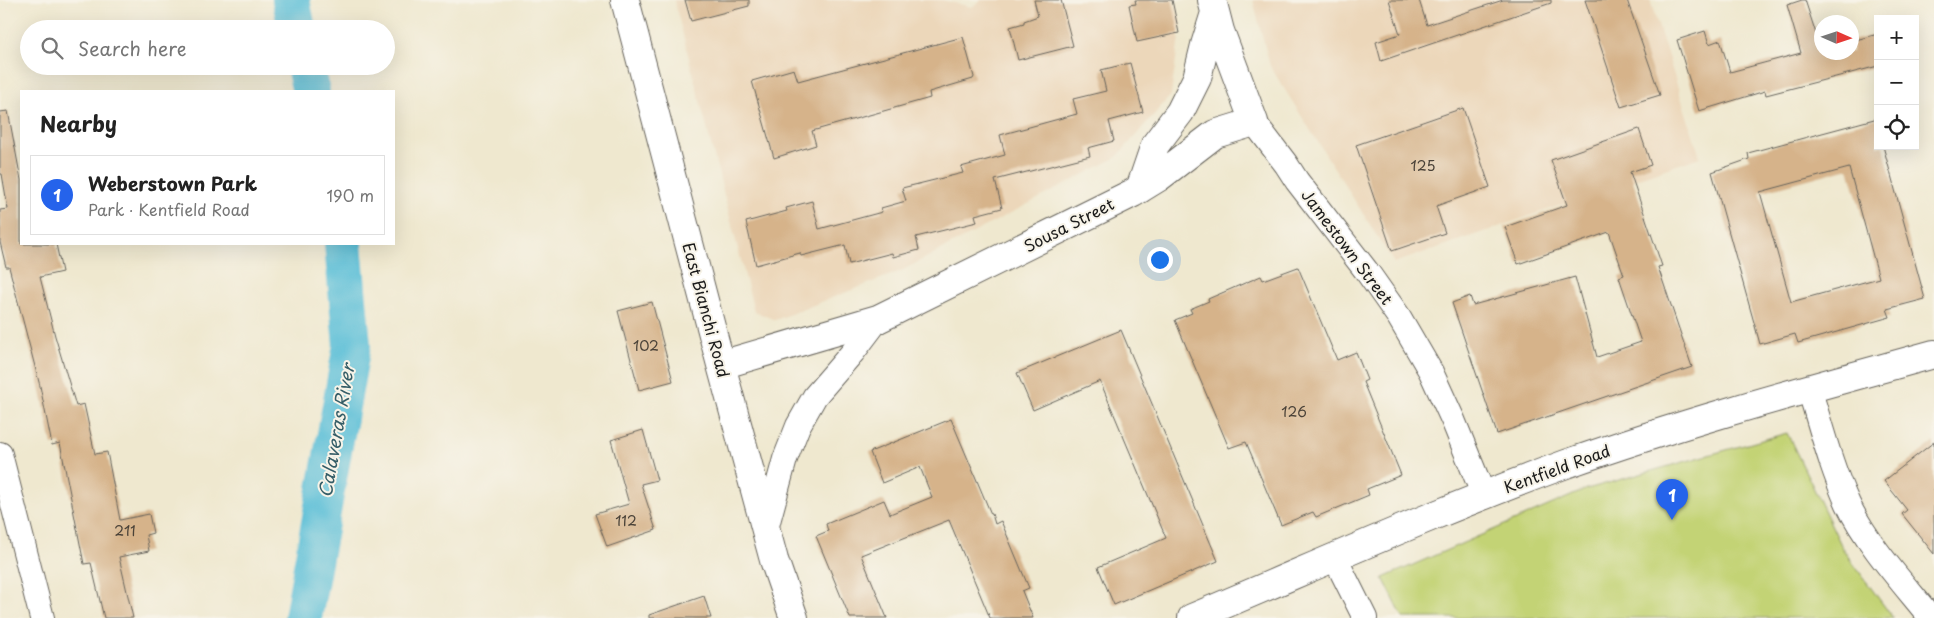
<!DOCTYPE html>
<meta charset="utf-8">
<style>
body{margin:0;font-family:"Playpen Sans",sans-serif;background:#f2f2f2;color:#222}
.controls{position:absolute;right:15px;top:15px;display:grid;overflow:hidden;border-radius:0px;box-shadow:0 5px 20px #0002}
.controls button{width:45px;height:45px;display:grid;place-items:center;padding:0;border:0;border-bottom:1px solid #e0e0e0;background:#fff;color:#222;font:25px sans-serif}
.compass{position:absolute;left:1814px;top:15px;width:45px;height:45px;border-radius:50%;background:#fff;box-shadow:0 5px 20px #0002;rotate:93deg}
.you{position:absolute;left:1159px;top:259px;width:18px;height:18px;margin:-12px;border:4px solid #fff;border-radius:50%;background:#1a73e8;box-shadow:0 0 0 8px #1a73e833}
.badge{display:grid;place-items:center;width:32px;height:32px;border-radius:50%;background:#2563eb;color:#fff;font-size:16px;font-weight:700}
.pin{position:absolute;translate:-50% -41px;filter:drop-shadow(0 1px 2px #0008)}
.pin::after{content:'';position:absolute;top:26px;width:18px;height:15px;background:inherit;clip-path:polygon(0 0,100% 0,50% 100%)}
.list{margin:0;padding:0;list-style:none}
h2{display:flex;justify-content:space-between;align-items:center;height:65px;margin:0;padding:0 20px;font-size:21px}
h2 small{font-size:16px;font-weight:400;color:#767676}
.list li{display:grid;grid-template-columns:32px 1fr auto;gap:15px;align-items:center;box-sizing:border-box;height:80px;margin:0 10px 10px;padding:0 10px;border:1px solid #e0e0e0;border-radius:0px}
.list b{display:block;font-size:19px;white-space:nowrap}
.list p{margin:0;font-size:16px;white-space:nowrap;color:#767676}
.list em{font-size:16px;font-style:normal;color:#767676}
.icon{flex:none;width:28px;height:28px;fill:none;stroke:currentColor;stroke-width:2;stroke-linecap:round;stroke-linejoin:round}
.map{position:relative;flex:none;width:1934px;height:618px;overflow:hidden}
.search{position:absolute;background:#fff;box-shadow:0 5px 20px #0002;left:20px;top:20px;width:375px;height:55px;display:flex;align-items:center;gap:12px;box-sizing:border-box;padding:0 18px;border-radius:28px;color:#767676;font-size:19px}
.panel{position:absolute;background:#fff;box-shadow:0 5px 20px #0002;left:20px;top:90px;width:375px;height:155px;border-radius:0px}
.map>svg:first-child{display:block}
.built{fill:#ecd7ba}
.green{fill:#c3d375;stroke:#707848}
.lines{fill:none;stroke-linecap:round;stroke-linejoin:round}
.river{stroke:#59bed7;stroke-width:38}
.building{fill:#d6b38a;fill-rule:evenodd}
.street-casing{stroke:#66635b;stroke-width:26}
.secondary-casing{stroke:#66635b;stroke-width:30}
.street{stroke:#fff;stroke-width:24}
.secondary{stroke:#fff;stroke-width:28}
.labels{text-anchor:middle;stroke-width:4;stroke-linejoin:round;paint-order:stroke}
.number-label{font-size:14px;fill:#4a4238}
.street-label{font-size:16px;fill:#1c1c1c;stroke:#f7f3e8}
.water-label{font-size:18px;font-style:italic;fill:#345d67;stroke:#f7f3e8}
</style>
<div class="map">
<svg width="1934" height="618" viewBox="0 0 1934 618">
<rect width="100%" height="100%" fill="#f7f3e8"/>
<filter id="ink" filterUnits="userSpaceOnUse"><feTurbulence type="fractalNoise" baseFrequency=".02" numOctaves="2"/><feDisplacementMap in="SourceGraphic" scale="10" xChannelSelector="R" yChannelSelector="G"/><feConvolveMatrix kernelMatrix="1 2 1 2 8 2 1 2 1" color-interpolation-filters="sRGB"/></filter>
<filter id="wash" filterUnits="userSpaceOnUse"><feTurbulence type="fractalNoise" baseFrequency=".0096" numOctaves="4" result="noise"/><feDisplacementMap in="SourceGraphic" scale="20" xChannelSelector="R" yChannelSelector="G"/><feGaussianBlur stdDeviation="1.12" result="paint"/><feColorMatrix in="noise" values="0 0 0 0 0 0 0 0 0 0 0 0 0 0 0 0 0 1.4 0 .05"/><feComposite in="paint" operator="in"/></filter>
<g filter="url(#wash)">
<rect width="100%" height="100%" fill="#efe8cf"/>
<!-- built -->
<path class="built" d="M 674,0 L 942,0 L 972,7 L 981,0 L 1174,0 L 1181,23 L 1171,95 L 1117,157 L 901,271 L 775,320 L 754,311 Z
M 1253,0 L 1650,0 L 1700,157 L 1394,263 L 1270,66 Z"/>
<!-- green -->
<path class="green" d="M 1787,433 L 1844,551 L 1893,618 L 1403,618 L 1383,578 L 1587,489 Z"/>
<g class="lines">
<!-- river -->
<path class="river" d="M 291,0 L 297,29
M 305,66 L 311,91
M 303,618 L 352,345 L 343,244"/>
</g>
<g id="blocks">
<!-- building -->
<path class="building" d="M 685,0 L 749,0 L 749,6 L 691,21 Z
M 1034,0 L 1061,0 L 1073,46 L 1018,60 L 1010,27 L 1024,23 L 1024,21 L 1038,16 Z
M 1135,0 L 1172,0 L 1179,33 L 1137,42 L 1129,5 L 1136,4 Z
M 1389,0 L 1419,0 L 1427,25 L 1503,0 L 1551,0 L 1551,3 L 1381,61 L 1376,42 L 1400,34 Z
M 1585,0 L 1627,0 L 1660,95 L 1621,107 Z
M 1802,0 L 1805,0 L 1822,52 L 1852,52 L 1852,41 L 1878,34 L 1878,66 L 1766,95 L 1765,91 L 1699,111 L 1677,40 L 1705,31 L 1709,44 L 1720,40 L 1730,72 L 1801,53 L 1787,5 Z
M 963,37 L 974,77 L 973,79 L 929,92 L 930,98 L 812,131 L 816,145 L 774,158 L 752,81 L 794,69 L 798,81 Z
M 1130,63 L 1143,112 L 1109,121 L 1114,141 L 1088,148 L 1090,156 L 995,180 L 1002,208 L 975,215 L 977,222 L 916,237 L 919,250 L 893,257 L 892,253 L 849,264 L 845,245 L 801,256 L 800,253 L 756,265 L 746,222 L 787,211 L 786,208 L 812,201 L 819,229 L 882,212 L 881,208 L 906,201 L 902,188 L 963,173 L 961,167 L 1005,155 L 1000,135 L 1077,114 L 1073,99 L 1106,91 L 1101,70 Z
M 1463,108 L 1490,187 L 1436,206 L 1445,233 L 1392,251 L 1356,145 Z
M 8,111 L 21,180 L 21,244 L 56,244 L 62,272 L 40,277 L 55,336 L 76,406 L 84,404 L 95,454 L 107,452 L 120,520 L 149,514 L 153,533 L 146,535 L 149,551 L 119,557 L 133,618 L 104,618 L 91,563 L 84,564 L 60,443 L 52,445 L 40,386 L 9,267 L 6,267 L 0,242 L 0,210 L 8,209 L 2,174 L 0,174 L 0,112 Z
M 1878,118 L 1878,146 L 1883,146 L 1925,299 L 1887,309 L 1890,317 L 1798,343 L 1795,334 L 1760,344 L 1712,172 L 1749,159 L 1748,153 ZM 1849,168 L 1879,278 L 1791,302 L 1760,192 Z
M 1639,129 L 1651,165 L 1630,172 L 1662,266 L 1658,267 L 1692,367 L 1497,434 L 1452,303 L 1470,296 L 1473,305 L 1575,277 L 1597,357 L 1641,342 L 1619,277 L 1624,275 L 1609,232 L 1518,264 L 1505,227 L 1567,205 L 1551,160 Z
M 1298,267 L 1337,360 L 1356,352 L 1367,380 L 1363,382 L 1401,475 L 1367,489 L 1369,495 L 1316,517 L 1313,512 L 1281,525 L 1246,442 L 1229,448 L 1175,320 L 1192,313 L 1190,309 L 1209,301 L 1208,299 L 1261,276 L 1263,280 Z
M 652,302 L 673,381 L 639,390 L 618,311 Z
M 1121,330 L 1218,561 L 1114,605 L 1098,567 L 1166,538 L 1100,381 L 1033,410 L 1017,373 Z
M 951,419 L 991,514 L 992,514 L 995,524 L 1001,521 L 1029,588 L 1022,591 L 1033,618 L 990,618 L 949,520 L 861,555 L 887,618 L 850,618 L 816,536 L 828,531 L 826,524 L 884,500 L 890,514 L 932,497 L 920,467 L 882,483 L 870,452 Z
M 643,430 L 657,480 L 641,484 L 656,530 L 607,547 L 595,514 L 629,504 L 611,440 Z
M 1934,442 L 1934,554 L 1902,514 L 1907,510 L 1884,481 Z
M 704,596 L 711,618 L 649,618 L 649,615 Z"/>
</g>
</g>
<g filter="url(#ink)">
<use href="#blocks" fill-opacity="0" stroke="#66635b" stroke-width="1"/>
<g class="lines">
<defs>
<path id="street" d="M 1254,122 L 1286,164 L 1297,181 L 1368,273 L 1399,317 L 1431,372 L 1453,420 L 1484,496
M 1809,388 C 1821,427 1831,467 1848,504 C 1867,544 1903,583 1931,618
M 0,454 L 42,618
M 766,529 L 785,459 L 798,426 L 815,396 L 853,352 L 878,319
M 1335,558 L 1365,618"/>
<path id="secondary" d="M 625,0 L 721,365 L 774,560 L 794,618
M 1140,189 L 1155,145 L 1180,112 L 1197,78 L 1205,45 L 1215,13
M 721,365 L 878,319 L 1133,193 L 1159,177 L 1215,134 L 1254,122 L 1220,31 L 1212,0
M 1192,618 C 1316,566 1440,510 1566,464 C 1687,421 1811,388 1934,354"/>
</defs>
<!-- street casing -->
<use href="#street" class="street-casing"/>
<!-- secondary casing -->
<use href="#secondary" class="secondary-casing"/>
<!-- street -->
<use href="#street" class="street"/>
<!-- secondary -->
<use href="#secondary" class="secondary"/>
</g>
</g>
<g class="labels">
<!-- number labels -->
<g class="number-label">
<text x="1423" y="171">125</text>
<text x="646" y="351">102</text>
<text x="1294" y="417">126</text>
<text x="626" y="526">112</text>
<text x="125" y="536">211</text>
</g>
<!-- street labels -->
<g class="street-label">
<text transform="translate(1069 225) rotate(-27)" y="6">Sousa Street</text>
<text transform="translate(1347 247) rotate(53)" y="6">Jamestown Street</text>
<text transform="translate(706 310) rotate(75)" y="6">East Bianchi Road</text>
<text transform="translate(1557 469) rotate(-20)" y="6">Kentfield Road</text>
</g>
<!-- water labels -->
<g class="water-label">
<text transform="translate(337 431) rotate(-80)" y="6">Calaveras River</text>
</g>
</g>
</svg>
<div class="controls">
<button>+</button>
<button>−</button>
<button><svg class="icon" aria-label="locate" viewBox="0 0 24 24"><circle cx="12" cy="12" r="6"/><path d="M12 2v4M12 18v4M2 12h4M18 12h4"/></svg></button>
</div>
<svg class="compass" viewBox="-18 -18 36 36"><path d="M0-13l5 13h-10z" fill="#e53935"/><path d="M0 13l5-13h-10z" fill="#767676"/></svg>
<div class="you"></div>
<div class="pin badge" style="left:1672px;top:520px">1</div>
<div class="search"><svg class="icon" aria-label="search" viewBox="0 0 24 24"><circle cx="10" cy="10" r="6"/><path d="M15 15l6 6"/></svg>Search here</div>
<section class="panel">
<h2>Nearby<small></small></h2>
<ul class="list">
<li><span class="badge">1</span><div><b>Weberstown Park</b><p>Park · Kentfield Road</p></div><em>190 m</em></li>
</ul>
</section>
</div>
